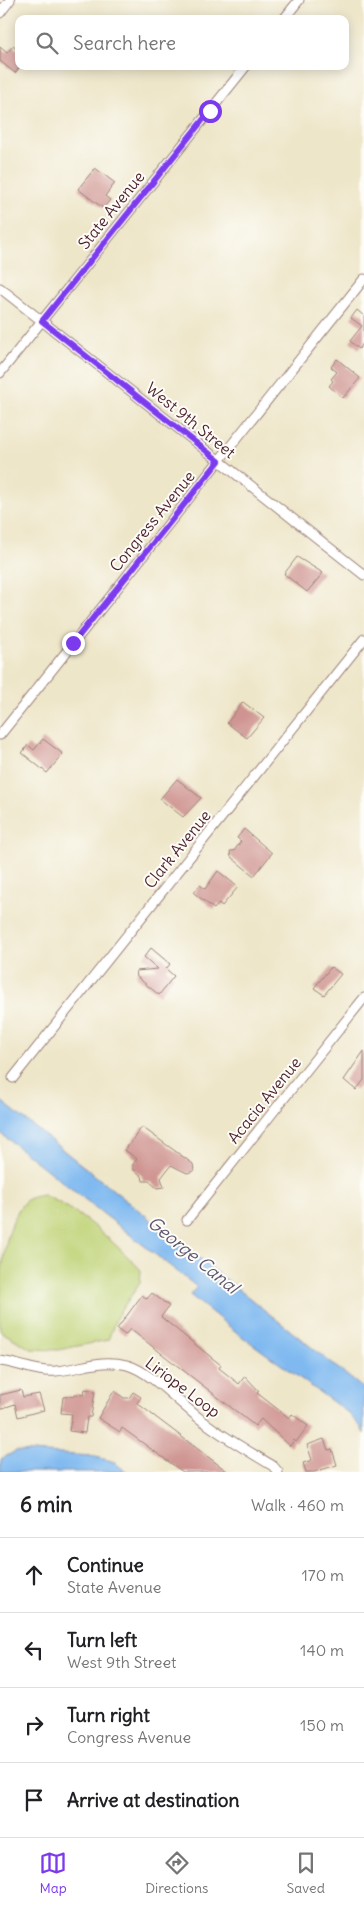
<!DOCTYPE html>
<meta charset="utf-8">
<style>
body{margin:0;font-family:Delius,sans-serif;background:#f2f2f2;color:#202124}
.stop{position:absolute;width:15px;height:15px;margin:-11px;border:4px solid #7c3aed;border-radius:50%;background:#fff}
.stop.end{background:#7c3aed;border-color:#fff;box-shadow:0 1px 5px #0008}
.list{margin:0;padding:0;list-style:none}
h2{display:flex;justify-content:space-between;align-items:center;height:65px;margin:0;padding:0 20px;font-size:21px}
h2 small{font-size:16px;font-weight:400;color:#757577}
.list li{display:grid;grid-template-columns:32px 1fr auto;gap:15px;align-items:center;box-sizing:border-box;height:75px;padding:0 20px;border-top:1px solid #e0e0e0}
.list b{display:block;font-size:19px;white-space:nowrap}
.list p{margin:0;font-size:16px;white-space:nowrap;color:#757577}
.list em{font-size:16px;font-style:normal;color:#757577}
.icon{flex:none;width:28px;height:28px;fill:none;stroke:currentColor;stroke-width:2;stroke-linecap:round;stroke-linejoin:round}
.map{position:relative;flex:none;width:364px;height:1472px;overflow:hidden}
.search{position:absolute;background:#fff;box-shadow:0 2px 12px #0003;left:15px;right:15px;top:15px;height:55px;display:flex;align-items:center;gap:12px;box-sizing:border-box;padding:0 18px;border-radius:10px;color:#757577;font-size:19px}
.sheet{height:365px;background:#fff}
nav{display:flex;justify-content:space-around;align-items:center;box-sizing:border-box;height:70px;border-top:1px solid #e0e0e0;background:#fff;font-size:14px;color:#757577}
nav a{display:grid;justify-items:center;gap:2px}
nav .on{color:#7c3aed}
.map>svg:first-child{display:block}
.green{fill:#bfd377;stroke:#847951}
.water{fill:#7fb9f0;stroke:#646c8e}
.building{fill:#cf9491}
.lines{fill:none;stroke-linecap:round;stroke-linejoin:round}
.street-casing{stroke:#9c827a;stroke-width:11}
.street{stroke:#fff;stroke-width:9}
.route{stroke:#7c3aed;stroke-width:6}
.labels{text-anchor:middle;stroke-width:4;stroke-linejoin:round;paint-order:stroke}
.street-label{font-size:16px;fill:#4a1f2b;stroke:#fdfcf7}
.water-label{font-size:18px;font-style:italic;fill:#5d5570;stroke:#fdfcf7}
</style>
<div class="map">
<svg width="364" height="1472" viewBox="0 0 364 1472">
<rect width="100%" height="100%" fill="#fdfcf7"/>
<filter id="ink" filterUnits="userSpaceOnUse"><feTurbulence type="fractalNoise" baseFrequency=".02" numOctaves="2"/><feDisplacementMap in="SourceGraphic" scale="10" xChannelSelector="R" yChannelSelector="G"/><feConvolveMatrix kernelMatrix="1 2 1 2 8 2 1 2 1" color-interpolation-filters="sRGB"/></filter>
<filter id="wash" filterUnits="userSpaceOnUse"><feTurbulence type="fractalNoise" baseFrequency=".0096" numOctaves="4" result="noise"/><feDisplacementMap in="SourceGraphic" scale="20" xChannelSelector="R" yChannelSelector="G"/><feGaussianBlur stdDeviation="1.12" result="paint"/><feColorMatrix in="noise" values="0 0 0 0 0 0 0 0 0 0 0 0 0 0 0 0 0 1.4 0 .05"/><feComposite in="paint" operator="in"/></filter>
<g filter="url(#wash)">
<rect width="100%" height="100%" fill="#eee6c9"/>
<!-- green -->
<path class="green" d="M 43,1195 C 79,1210 113,1241 141,1270 L 140,1283 L 117,1316 L 108,1340 L 58,1350 L 31,1349 L 0,1331 C 0,1291 0,1229 25,1201 C 29,1197 38,1196 43,1195 Z"/>
<!-- water -->
<path class="water" d="M 0,1100 L 364,1389 L 364,1434 L 361,1427 L 347,1412 L 240,1335 L 190,1295 L 197,1287 L 0,1133 Z
M 16,1451 L 91,1456 L 112,1461 L 127,1472 L 0,1472 L 1,1459 Z"/>
<g id="blocks">
<!-- building -->
<path class="building" d="M 13,46 L 19,51 L 19,68 L 15,73 L 0,61 L 0,47 L 7,53 Z
M 95,168 L 115,183 L 105,196 L 110,200 L 103,208 L 78,189 Z
M 357,310 L 364,316 L 364,342 L 359,349 L 350,341 L 362,326 L 351,318 Z
M 337,359 L 360,378 L 343,398 L 329,386 L 333,381 L 331,379 L 337,372 L 331,367 Z
M 297,557 L 323,573 L 307,592 L 284,574 Z
M 243,702 L 264,718 L 247,738 L 227,723 Z
M 43,739 L 63,754 L 47,773 L 22,753 L 28,745 L 34,750 Z
M 177,779 L 201,798 L 183,817 L 160,799 Z
M 244,829 L 272,853 L 254,876 L 231,857 L 230,851 L 234,851 L 241,841 L 237,838 Z
M 218,871 L 238,887 L 222,906 L 219,903 L 214,909 L 194,893 L 200,885 L 205,889 Z
M 151,948 L 170,964 L 166,969 L 174,976 L 159,995 L 137,977 L 136,971 L 158,969 L 144,957 Z
M 331,967 L 341,974 L 324,995 L 314,988 Z
M 364,1051 L 364,1080 L 356,1090 L 344,1080 Z
M 142,1127 L 193,1164 L 194,1171 L 187,1173 L 171,1165 L 161,1178 L 164,1187 L 157,1188 L 149,1181 L 143,1181 L 142,1176 L 133,1169 L 133,1164 L 137,1159 L 125,1150 Z
M 152,1293 L 169,1306 L 161,1317 L 221,1365 L 219,1368 L 239,1384 L 245,1376 L 259,1391 L 257,1393 L 289,1418 L 292,1414 L 308,1426 L 296,1442 L 294,1440 L 290,1446 L 261,1419 L 255,1426 L 130,1329 L 125,1335 L 117,1329 L 142,1295 L 147,1299 Z
M 85,1389 L 95,1391 L 91,1417 L 87,1417 L 85,1433 L 69,1431 L 72,1414 L 61,1413 L 63,1397 L 74,1396 L 75,1394 L 84,1395 Z
M 21,1390 L 23,1397 L 39,1394 L 44,1410 L 18,1417 L 15,1404 L 0,1409 L 0,1395 Z
M 114,1391 L 124,1398 L 129,1398 L 133,1392 L 141,1397 L 137,1403 L 228,1472 L 183,1472 L 122,1428 L 120,1432 L 98,1418 Z
M 324,1439 L 328,1450 L 332,1449 L 337,1465 L 314,1472 L 306,1472 L 303,1463 L 312,1460 L 307,1445 Z"/>
</g>
</g>
<g filter="url(#ink)">
<use href="#blocks" fill-opacity="0" stroke="#9c827a" stroke-width="1"/>
<g class="lines">
<defs>
<path id="street" d="M 0,13 L 10,0
M 284,19 L 299,0
M 0,288 L 364,575
M 0,373 L 246,66
M 0,735 L 364,279
M 13,1078 L 364,639
M 187,1220 L 364,998
M 0,1361 C 19,1363 37,1373 56,1371 C 82,1369 99,1358 127,1365 C 152,1372 181,1405 203,1421 C 225,1438 250,1452 273,1466 L 278,1472"/>
</defs>
<!-- street casing -->
<use href="#street" class="street-casing"/>
<!-- street -->
<use href="#street" class="street"/>
</g>
</g>
<g class="lines" filter="url(#ink)">
<!-- route -->
<path class="route" d="M 73,643 L 219,461 L 42,321 L 210,111"/>
</g>
<g class="labels">
<!-- street labels -->
<g class="street-label">
<text transform="translate(111 210) rotate(-51)" y="6">State Avenue</text>
<text transform="translate(191 420) rotate(39)" y="6">West 9th Street</text>
<text transform="translate(152 521) rotate(-51)" y="6">Congress Avenue</text>
<text transform="translate(177 849) rotate(-51)" y="6">Clark Avenue</text>
<text transform="translate(264 1100) rotate(-51)" y="6">Acacia Avenue</text>
<text transform="translate(183 1387) rotate(37)" y="6">Liriope Loop</text>
</g>
<!-- water labels -->
<g class="water-label">
<text transform="translate(193 1255) rotate(39)" y="6">George Canal</text>
</g>
</g>
</svg>
<div class="stop" style="left:210px;top:111px"></div>
<div class="stop end" style="left:73px;top:643px"></div>
<div class="search"><svg class="icon" aria-label="search" viewBox="0 0 24 24"><circle cx="10" cy="10" r="6"/><path d="M15 15l6 6"/></svg>Search here</div>
</div>
<section class="sheet">
<h2>6 min<small>Walk · 460 m</small></h2>
<ul class="list">
<li><svg class="icon" aria-label="ahead" viewBox="0 0 24 24"><path d="M12 20V5M6 11l6-6 6 6"/></svg><div><b>Continue</b><p>State Avenue</p></div><em>170 m</em></li>
<li><svg class="icon" aria-label="left" viewBox="0 0 24 24"><path d="M17 20v-9H6M10 6l-5 5 5 5"/></svg><div><b>Turn left</b><p>West 9th Street</p></div><em>140 m</em></li>
<li><svg class="icon" aria-label="right" viewBox="0 0 24 24"><path d="M7 20v-9h11M14 6l5 5-5 5"/></svg><div><b>Turn right</b><p>Congress Avenue</p></div><em>150 m</em></li>
<li><svg class="icon" aria-label="arrive" viewBox="0 0 24 24"><path d="M6 21V4h12l-3 4 3 4H6"/></svg><div><b>Arrive at destination</b></div></li>
</ul>
</section>
<nav>
<a class="on"><svg class="icon" aria-label="map" viewBox="0 0 24 24"><path d="M3 6l6-2 6 2 6-2v14l-6 2-6-2-6 2zM9 4v14M15 6v14"/></svg>Map</a>
<a><svg class="icon" aria-label="directions" viewBox="0 0 24 24"><path d="M12 3l9 9-9 9-9-9zM9 14v-3h6M13 9l2 2-2 2"/></svg>Directions</a>
<a><svg class="icon" aria-label="saved" viewBox="0 0 24 24"><path d="M7 4h10v16l-5-4-5 4z"/></svg>Saved</a>
</nav>
